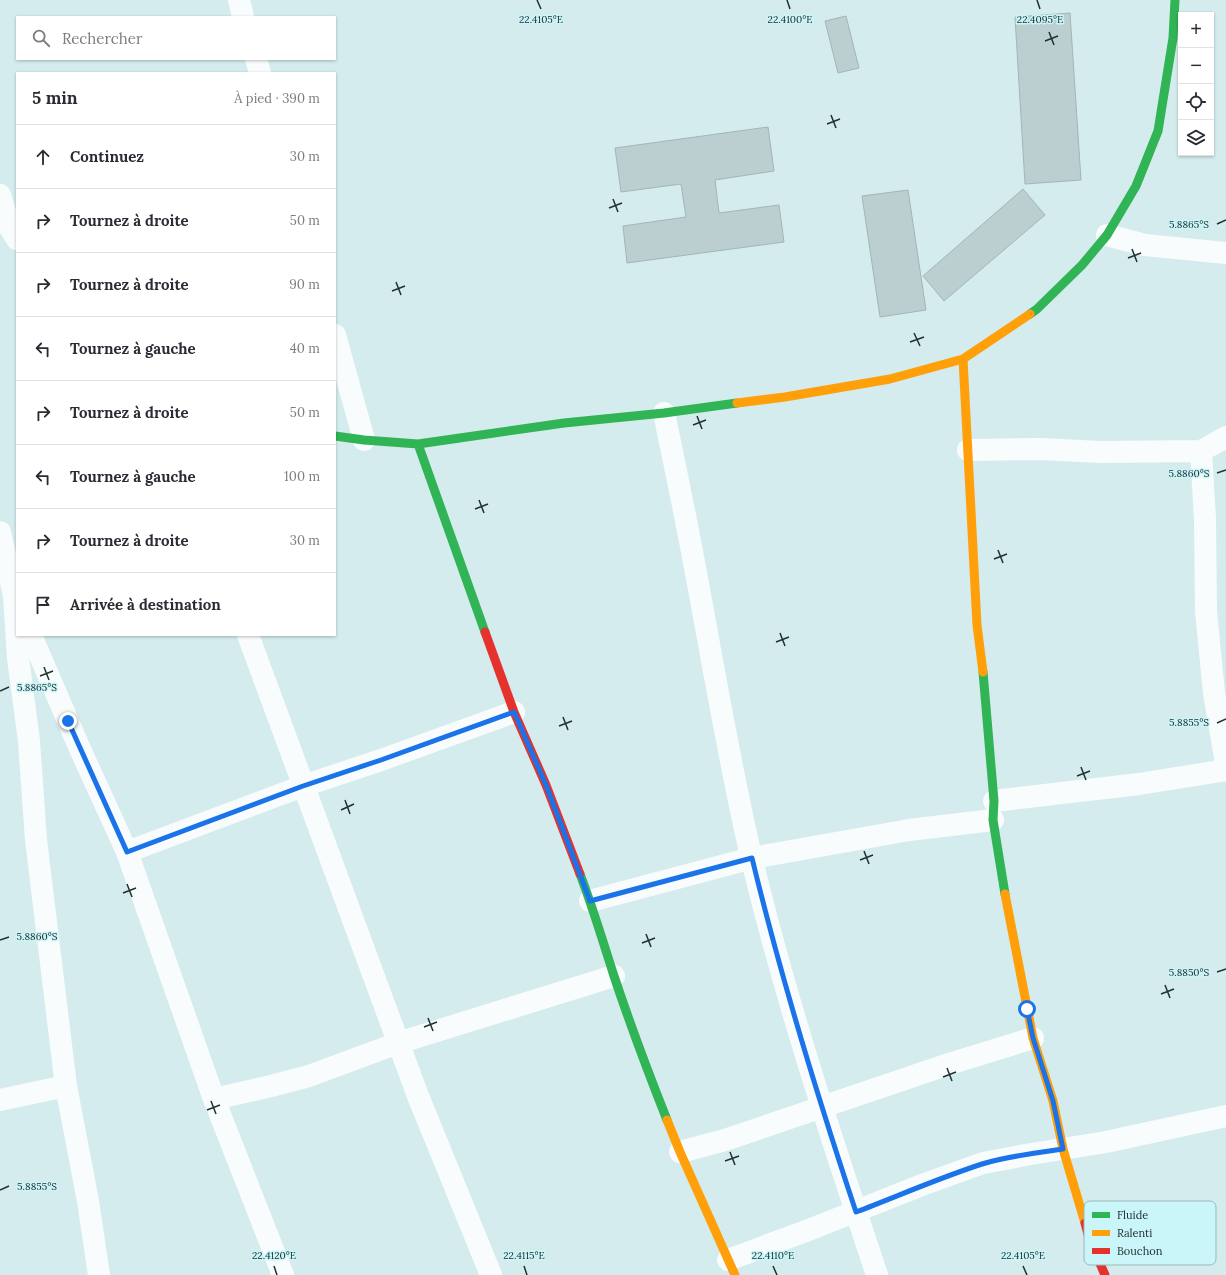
<!DOCTYPE html>
<html lang="fr">
<meta charset="utf-8">
<style>
body{margin:0;font-family:Lora,serif;background:#f7f7f7;color:#2b2b33}
.controls{position:absolute;right:12px;top:12px;display:grid;overflow:hidden;border-radius:0px;box-shadow:0 1px 3px #0004}
.controls button{width:36px;height:36px;display:grid;place-items:center;padding:0;border:0;border-bottom:1px solid #e1e1e2;background:#fff;color:#2b2b33;font:20px sans-serif}
.stop{position:absolute;width:12px;height:12px;margin:-9px;border:3px solid #1a73e8;border-radius:50%;background:#fff}
.stop.end{background:#1a73e8;border-color:#fff;box-shadow:0 1px 4px #0008}
.list{margin:0;padding:0;list-style:none}
h2{display:flex;justify-content:space-between;align-items:center;height:52px;margin:0;padding:0 16px;font-size:17px}
h2 small{font-size:13px;font-weight:400;color:#7c7c81}
.list li{display:grid;grid-template-columns:26px 1fr auto;gap:12px;align-items:center;box-sizing:border-box;height:64px;padding:0 16px;border-top:1px solid #e1e1e2}
.list b{display:block;font-size:15px;white-space:nowrap}
.list em{font-size:13px;font-style:normal;color:#7c7c81}
.icon{flex:none;width:22px;height:22px;fill:none;stroke:currentColor;stroke-width:2;stroke-linecap:round;stroke-linejoin:round}
.map{position:relative;flex:none;width:1226px;height:1275px;overflow:hidden}
.search{position:absolute;background:#fff;box-shadow:0 1px 3px #0004;left:16px;top:16px;width:320px;height:44px;display:flex;align-items:center;gap:10px;box-sizing:border-box;padding:0 14px;border-radius:0px;color:#7c7c81;font-size:15px}
.panel{position:absolute;background:#fff;box-shadow:0 1px 3px #0004;left:16px;top:72px;width:320px;height:564px;border-radius:0px}
.map>svg:first-child{display:block}
.building{fill:#bbcfd1;stroke:#a2b5b7}
.lines{fill:none;stroke-linecap:round;stroke-linejoin:round}
.street{stroke:#f9fcfc;stroke-width:22}
.fast{stroke:#30b455;stroke-width:9}
.slow{stroke:#ff9f0a;stroke-width:9}
.jam{stroke:#e5322d;stroke-width:9}
.route{stroke:#1a73e8;stroke-width:5}
.ticks{fill:none;stroke:#203132;stroke-width:1.5}
.key{fill:#caf5f9;stroke:#97babd;stroke-width:1}
.key-label{font-size:11px;fill:#203132}
.ticks-label{font-size:10px;text-anchor:middle;fill:#203132;stroke:#caf5f9;stroke-width:3;stroke-linejoin:round;paint-order:stroke}
</style>
<div class="map">
<svg width="1226" height="1275" viewBox="0 0 1226 1275">
<rect width="100%" height="100%" fill="#d4ecee"/>
<!-- building -->
<path class="building" d="M 1070,13 L 1081,180 L 1025,184 L 1015,17 Z
M 846,16 L 859,68 L 838,73 L 825,21 Z
M 768,127 L 774,171 L 715,180 L 719,213 L 779,205 L 784,242 L 627,263 L 623,226 L 686,217 L 681,184 L 621,192 L 615,148 Z
M 1023,189 L 1045,215 L 944,301 L 923,276 Z
M 908,190 L 926,310 L 880,317 L 862,196 Z"/>
<g class="lines">
<!-- street -->
<path class="street" d="M 239,0 L 243,17
M 256,59 L 260,73
M 0,195 L 10,228 L 17,239
M 1107,235 L 1145,245 L 1226,253
M 335,335 L 364,440
M 664,413 C 674,461 684,509 693,557 C 712,657 728,757 751,856 C 785,998 831,1137 877,1275
M 968,450 L 1041,449 L 1100,452 L 1201,451 L 1226,437
M 1201,451 L 1205,519 L 1206,611 L 1214,693 L 1226,763
M 0,532 L 14,596 L 18,658 L 29,741 L 36,840 L 66,1086 L 88,1201 L 99,1275
M 31,635 L 80,749 L 127,852 L 214,1099 L 283,1275
M 248,635 L 418,1096 L 491,1275
M 994,801 L 1139,784 L 1226,770
M 127,852 L 303,786 L 381,760 L 514,712
M 590,901 L 752,858 L 909,830 L 993,820
M 214,1099 L 271,1086 L 309,1076 L 398,1043 L 614,976
M 0,1100 L 66,1086
M 680,1152 L 725,1140 L 949,1064 L 1033,1038
M 728,1260 L 806,1231 L 922,1185 L 983,1163 L 1031,1154 L 1106,1142 L 1226,1116"/>
<!-- fast -->
<path class="fast" d="M 1030,314 L 1037,309 L 1082,265 L 1107,235 L 1136,186 L 1158,131 L 1173,38 L 1175,0
M 335,436 L 364,440 L 418,444 L 564,423 L 664,413 L 737,403
M 418,444 L 485,632
M 983,672 L 994,801 L 993,820 L 1005,894
M 580,874 C 593,908 603,942 614,976 C 630,1024 648,1072 667,1120"/>
<!-- slow -->
<path class="slow" d="M 963,359 L 977,625 L 983,672
M 737,403 L 785,397 L 890,379 L 963,359 L 1030,314
M 1005,894 L 1033,1038 L 1053,1101 L 1063,1149 L 1085,1223
M 667,1120 L 680,1152 L 735,1275"/>
<!-- jam -->
<path class="jam" d="M 485,632 L 514,712 L 546,785 L 580,874
M 1085,1223 L 1089,1238 L 1105,1275"/>
</g>
<g class="lines">
<!-- route -->
<path class="route" d="M 68,721 L 127,852 L 303,786 L 381,760 L 514,712 L 546,785 L 590,901 L 752,858 C 781,978 817,1095 856,1212 C 898,1196 939,1178 982,1164 C 1007,1156 1037,1153 1063,1149 L 1053,1101 L 1033,1038 L 1027,1009"/>
</g>
<!-- ticks -->
<path class="ticks" d="M 537,0 L 541,9M 787,0 L 790,9M 1037,0 L 1040,9M 1049,32 L 1054,45M 1045,41 L 1058,36M 831,115 L 836,128M 827,124 L 840,119M 613,199 L 618,212M 609,208 L 622,203M 1217,224 L 1226,220M 1132,249 L 1137,262M 1128,258 L 1141,253M 396,282 L 401,295M 392,291 L 405,286M 914,333 L 920,346M 910,342 L 924,337M 697,416 L 702,429M 693,425 L 706,420M 1217,473 L 1226,470M 479,500 L 484,513M 475,509 L 488,504M 998,550 L 1003,563M 994,559 L 1007,554M 780,633 L 785,646M 776,642 L 789,637M 44,667 L 49,680M 40,676 L 53,671M 0,691 L 9,687M 563,717 L 568,730M 1217,723 L 1226,719M 559,726 L 572,721M 1081,767 L 1086,780M 1077,776 L 1090,771M 345,800 L 350,814M 341,810 L 354,804M 864,851 L 869,864M 860,860 L 873,855M 127,884 L 132,897M 123,893 L 136,888M 646,934 L 651,947M 0,940 L 9,937M 642,943 L 655,938M 1217,972 L 1226,969M 1165,985 L 1170,998M 1161,994 L 1174,989M 428,1018 L 433,1031M 424,1027 L 437,1022M 947,1068 L 952,1081M 943,1077 L 956,1072M 211,1101 L 216,1114M 207,1110 L 220,1105M 730,1152 L 735,1165M 725,1161 L 739,1156M 0,1190 L 9,1186M 274,1266 L 277,1275M 524,1266 L 527,1275M 773,1266 L 777,1275M 1023,1266 L 1027,1275"/>
<!-- legend -->
<rect x="1084" y="1201" width="132" height="64" rx="6" class="key"/>
<rect x="1092" y="1212" width="18" height="6" fill="#30b455"/>
<rect x="1092" y="1230" width="18" height="6" fill="#ff9f0a"/>
<rect x="1092" y="1248" width="18" height="6" fill="#e5322d"/>
<g class="key-label">
<text x="1117" y="1219">Fluide</text>
<text x="1117" y="1237">Ralenti</text>
<text x="1117" y="1255">Bouchon</text>
</g>
<g class="ticks-label">
<text x="541" y="23">22.4105°E</text>
<text x="790" y="23">22.4100°E</text>
<text x="1040" y="23">22.4095°E</text>
<text x="1189" y="228">5.8865°S</text>
<text x="1189" y="477">5.8860°S</text>
<text x="37" y="691">5.8865°S</text>
<text x="1189" y="726">5.8855°S</text>
<text x="37" y="940">5.8860°S</text>
<text x="1189" y="976">5.8850°S</text>
<text x="37" y="1190">5.8855°S</text>
<text x="274" y="1259">22.4120°E</text>
<text x="524" y="1259">22.4115°E</text>
<text x="773" y="1259">22.4110°E</text>
<text x="1023" y="1259">22.4105°E</text>
</g>
</svg>
<div class="controls">
<button>+</button>
<button>−</button>
<button><svg class="icon" aria-label="locate" viewBox="0 0 24 24"><circle cx="12" cy="12" r="6"/><path d="M12 2v4M12 18v4M2 12h4M18 12h4"/></svg></button>
<button><svg class="icon" aria-label="layers" viewBox="0 0 24 24"><path d="M12 4l9 5-9 5-9-5zM3 14l9 5 9-5"/></svg></button>
</div>
<div class="stop" style="left:1027px;top:1009px"></div>
<div class="stop end" style="left:68px;top:721px"></div>
<div class="search"><svg class="icon" aria-label="search" viewBox="0 0 24 24"><circle cx="10" cy="10" r="6"/><path d="M15 15l6 6"/></svg>Rechercher</div>
<section class="panel">
<h2>5 min<small>À pied · 390 m</small></h2>
<ul class="list">
<li><svg class="icon" aria-label="ahead" viewBox="0 0 24 24"><path d="M12 20V5M6 11l6-6 6 6"/></svg><div><b>Continuez</b></div><em>30 m</em></li>
<li><svg class="icon" aria-label="right" viewBox="0 0 24 24"><path d="M7 20v-9h11M14 6l5 5-5 5"/></svg><div><b>Tournez à droite</b></div><em>50 m</em></li>
<li><svg class="icon" aria-label="right" viewBox="0 0 24 24"><path d="M7 20v-9h11M14 6l5 5-5 5"/></svg><div><b>Tournez à droite</b></div><em>90 m</em></li>
<li><svg class="icon" aria-label="left" viewBox="0 0 24 24"><path d="M17 20v-9H6M10 6l-5 5 5 5"/></svg><div><b>Tournez à gauche</b></div><em>40 m</em></li>
<li><svg class="icon" aria-label="right" viewBox="0 0 24 24"><path d="M7 20v-9h11M14 6l5 5-5 5"/></svg><div><b>Tournez à droite</b></div><em>50 m</em></li>
<li><svg class="icon" aria-label="left" viewBox="0 0 24 24"><path d="M17 20v-9H6M10 6l-5 5 5 5"/></svg><div><b>Tournez à gauche</b></div><em>100 m</em></li>
<li><svg class="icon" aria-label="right" viewBox="0 0 24 24"><path d="M7 20v-9h11M14 6l5 5-5 5"/></svg><div><b>Tournez à droite</b></div><em>30 m</em></li>
<li><svg class="icon" aria-label="arrive" viewBox="0 0 24 24"><path d="M6 21V4h12l-3 4 3 4H6"/></svg><div><b>Arrivée à destination</b></div></li>
</ul>
</section>
</div>
